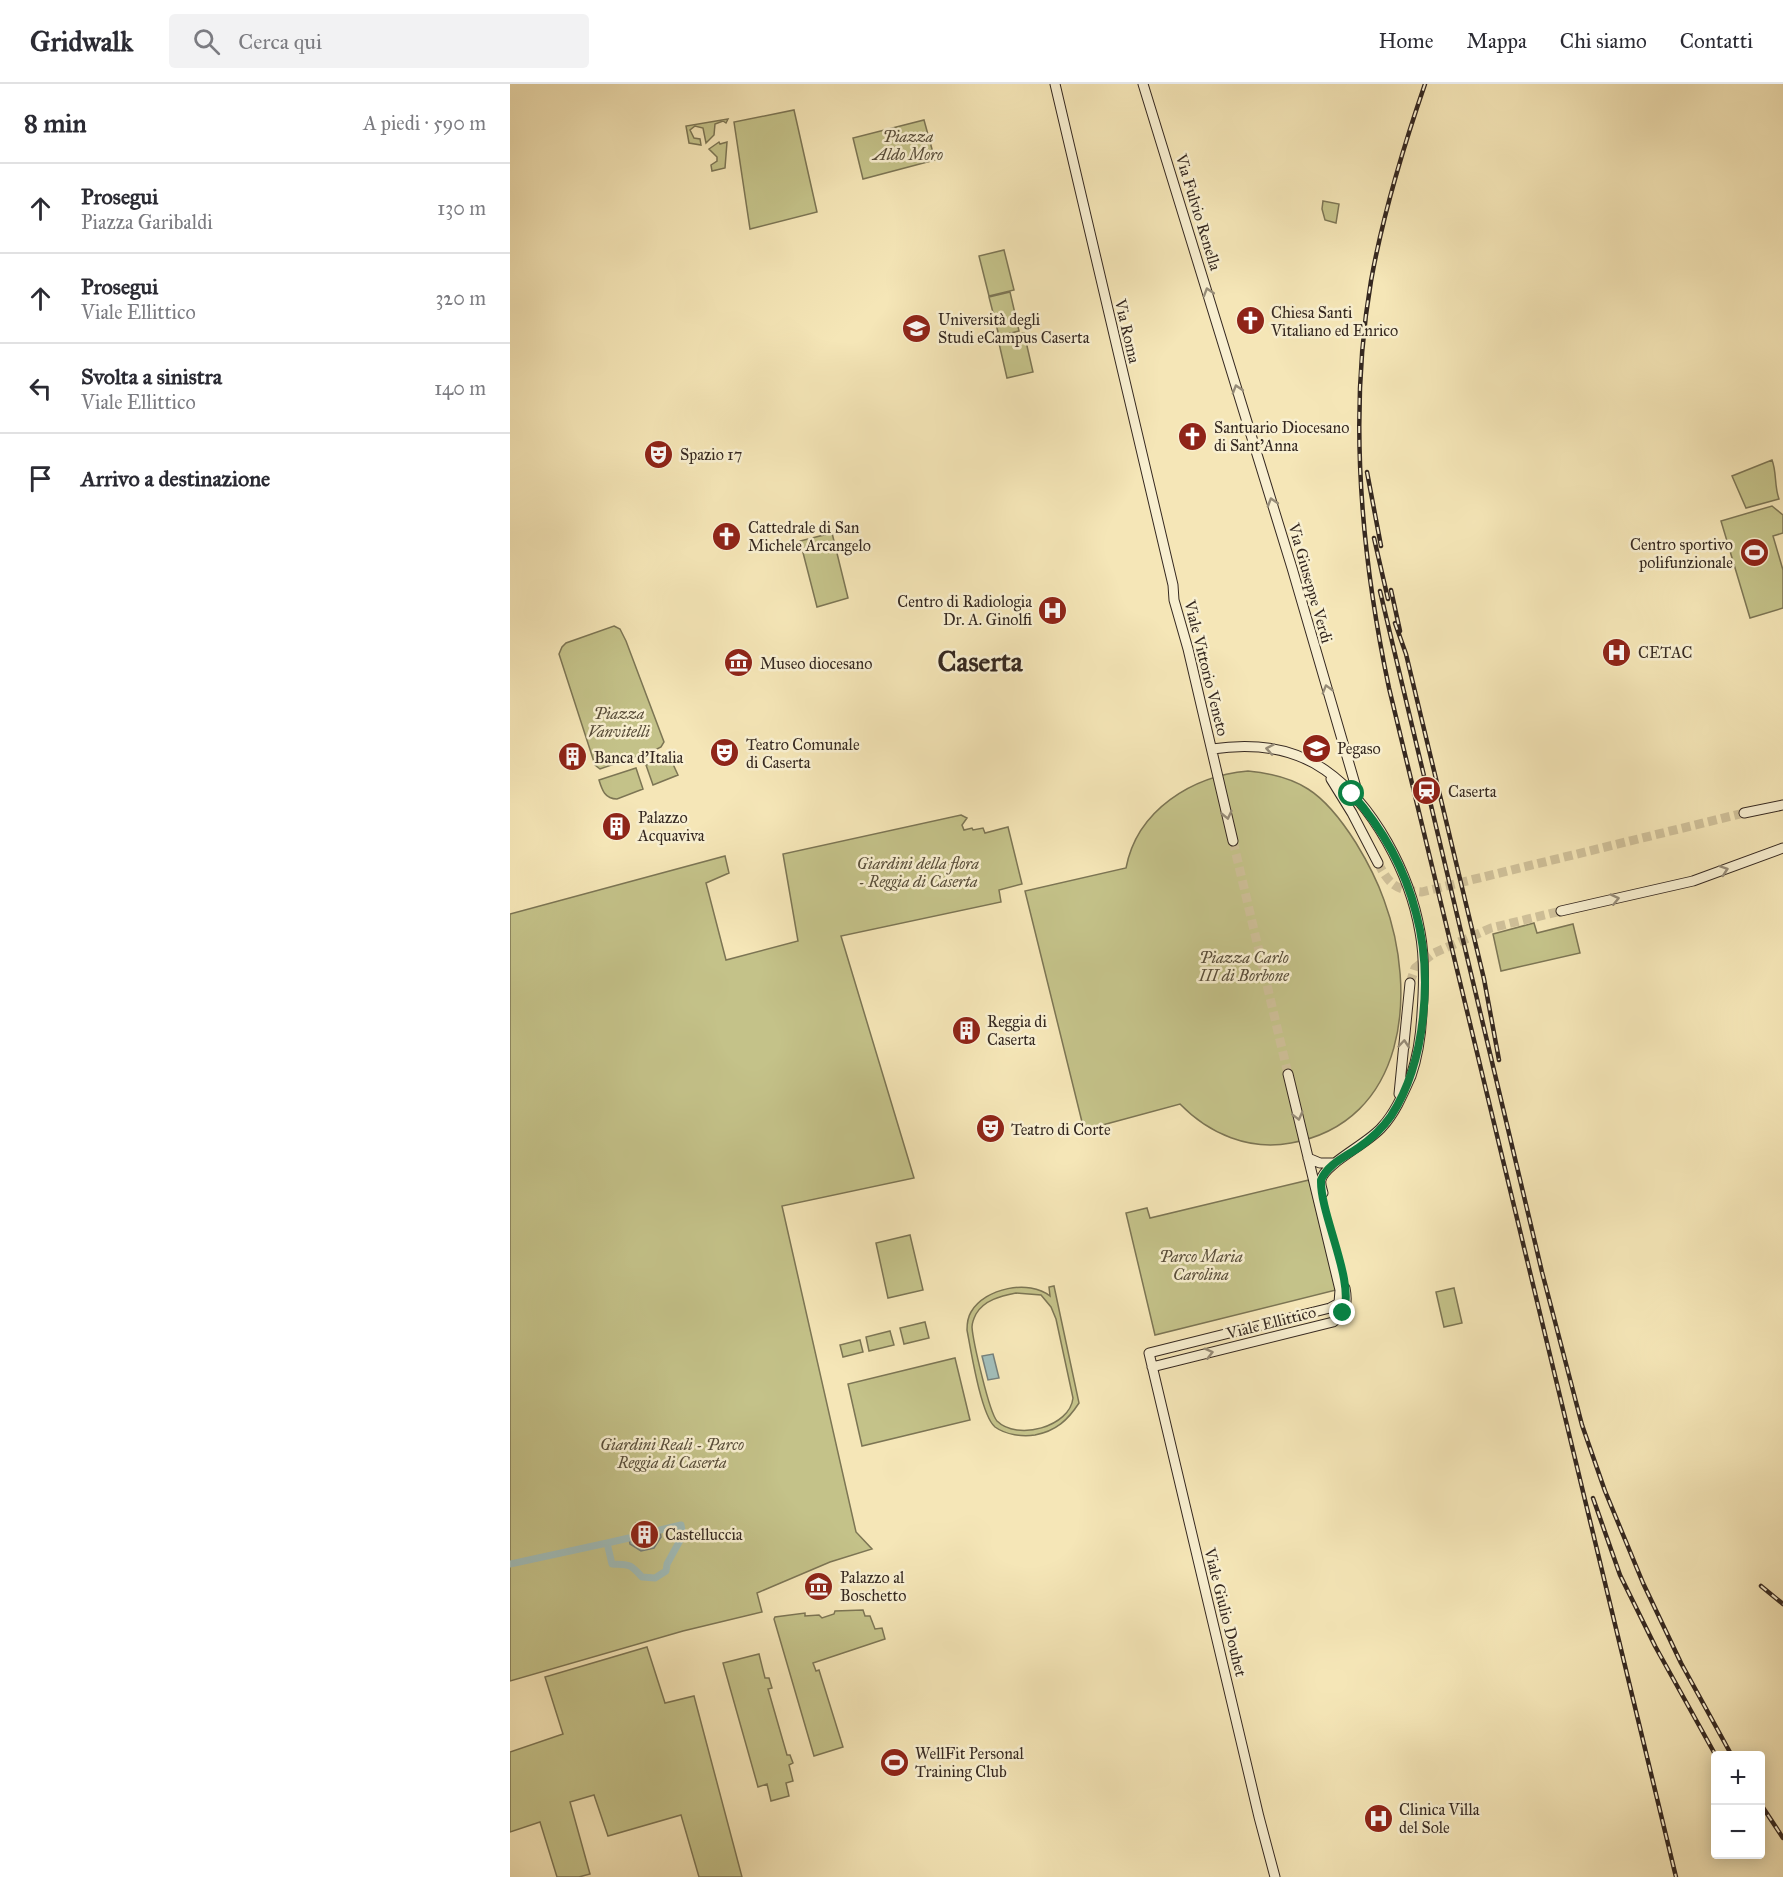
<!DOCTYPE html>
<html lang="it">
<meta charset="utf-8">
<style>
body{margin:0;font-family:"IM FELL Great Primer",serif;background:#f2f2f3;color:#2b2b33}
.controls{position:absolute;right:18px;bottom:18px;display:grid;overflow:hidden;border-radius:6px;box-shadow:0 3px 15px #0003}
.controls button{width:54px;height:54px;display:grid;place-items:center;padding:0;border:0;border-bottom:2px solid #e1e1e2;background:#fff;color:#2b2b33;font:30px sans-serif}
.stop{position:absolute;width:18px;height:18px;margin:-14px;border:4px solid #0b8043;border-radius:50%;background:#fff}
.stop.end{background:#0b8043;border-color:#fff;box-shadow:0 2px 6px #0008}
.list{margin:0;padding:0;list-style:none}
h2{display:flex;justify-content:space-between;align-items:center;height:78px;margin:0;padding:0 24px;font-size:26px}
h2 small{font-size:20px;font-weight:400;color:#7c7c81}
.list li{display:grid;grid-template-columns:39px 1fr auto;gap:18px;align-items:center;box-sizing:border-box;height:90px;padding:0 24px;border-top:2px solid #e1e1e2}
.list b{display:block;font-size:22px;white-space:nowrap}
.list p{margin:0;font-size:20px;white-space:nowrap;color:#7c7c81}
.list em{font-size:20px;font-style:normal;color:#7c7c81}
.icon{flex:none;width:33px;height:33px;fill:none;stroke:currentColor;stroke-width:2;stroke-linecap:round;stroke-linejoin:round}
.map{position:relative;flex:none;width:1273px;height:1793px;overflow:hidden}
header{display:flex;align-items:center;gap:36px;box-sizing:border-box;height:84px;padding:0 30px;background:#fff;border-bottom:2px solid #e1e1e2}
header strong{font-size:28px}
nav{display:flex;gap:33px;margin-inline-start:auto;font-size:21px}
.search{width:420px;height:54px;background:#f2f2f3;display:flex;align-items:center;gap:15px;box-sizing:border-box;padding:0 21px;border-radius:6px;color:#7c7c81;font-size:22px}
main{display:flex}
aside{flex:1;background:#fff}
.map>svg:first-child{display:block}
.green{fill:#c4c289;stroke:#7c7554;stroke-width:1.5;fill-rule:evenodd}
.water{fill:#a1bdb9;stroke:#76817c;stroke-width:1.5}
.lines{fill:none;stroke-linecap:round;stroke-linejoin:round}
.canal{stroke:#a1bdb9;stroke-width:7}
.secondary-tunnel{stroke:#cfc099;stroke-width:9;stroke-dasharray:9 4.5;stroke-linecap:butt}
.secondary-casing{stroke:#352820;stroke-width:11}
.secondary{stroke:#f8efd0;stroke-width:9}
.rail-casing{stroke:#352820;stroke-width:4.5}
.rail{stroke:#f8efd0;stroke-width:2;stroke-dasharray:7;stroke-linecap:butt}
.oneway{stroke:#968c78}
.route{stroke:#0b8043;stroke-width:8}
.labels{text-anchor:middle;stroke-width:5;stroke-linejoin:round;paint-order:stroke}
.park-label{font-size:16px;font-style:italic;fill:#594e3a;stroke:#f8efd0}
.street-label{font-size:16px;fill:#352820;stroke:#f8efd0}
.poi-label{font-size:16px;fill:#352820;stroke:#f8efd0;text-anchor:start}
.town-label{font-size:28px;font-weight:bold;fill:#352820;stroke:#f8efd0}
</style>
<header>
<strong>Gridwalk</strong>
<div class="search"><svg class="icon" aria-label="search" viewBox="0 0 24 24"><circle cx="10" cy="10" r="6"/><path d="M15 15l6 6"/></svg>Cerca qui</div>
<nav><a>Home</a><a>Mappa</a><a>Chi siamo</a><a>Contatti</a></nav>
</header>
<main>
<aside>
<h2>8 min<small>A piedi · 590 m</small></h2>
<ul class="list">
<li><svg class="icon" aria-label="ahead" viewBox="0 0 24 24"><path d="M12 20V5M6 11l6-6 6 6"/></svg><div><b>Prosegui</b><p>Piazza Garibaldi</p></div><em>130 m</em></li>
<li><svg class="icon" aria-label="ahead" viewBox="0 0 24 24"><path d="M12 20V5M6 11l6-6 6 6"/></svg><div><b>Prosegui</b><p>Viale Ellittico</p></div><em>320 m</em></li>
<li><svg class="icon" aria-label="left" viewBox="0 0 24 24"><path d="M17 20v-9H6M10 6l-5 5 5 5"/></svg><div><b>Svolta a sinistra</b><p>Viale Ellittico</p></div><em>140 m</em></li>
<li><svg class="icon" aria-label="arrive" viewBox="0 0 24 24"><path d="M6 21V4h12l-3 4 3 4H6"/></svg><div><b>Arrivo a destinazione</b></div></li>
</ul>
</aside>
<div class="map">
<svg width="1273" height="1793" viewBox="0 0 1273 1793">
<rect width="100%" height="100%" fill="#f5e6b7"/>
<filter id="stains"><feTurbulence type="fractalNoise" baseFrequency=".00333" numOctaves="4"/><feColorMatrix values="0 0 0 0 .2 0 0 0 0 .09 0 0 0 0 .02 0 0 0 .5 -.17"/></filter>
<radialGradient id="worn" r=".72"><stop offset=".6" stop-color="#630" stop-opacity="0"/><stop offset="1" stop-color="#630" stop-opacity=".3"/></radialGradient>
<!-- green -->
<path class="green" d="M 284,26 L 307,128 L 240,145 L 224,38 Z
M 218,35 L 216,39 L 213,37 L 205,40 L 204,51 L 196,59 L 193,44 L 185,42 L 180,46 L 184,54 L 190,55 L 191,61 L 179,59 L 176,42 Z
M 414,36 L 425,76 L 353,95 L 343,54 Z
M 209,58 L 210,60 L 217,58 L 215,84 L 202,87 L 201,81 L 207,77 L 207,73 L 199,65 Z
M 813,117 L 829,120 L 826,139 L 815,136 L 812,125 Z
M 494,166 L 504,206 L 479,212 L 469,172 Z
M 500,208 L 509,247 L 489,252 L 479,213 Z
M 514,249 L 523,288 L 497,294 L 488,255 Z
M 1262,376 C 1267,389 1264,401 1269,415 L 1236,424 L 1222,392 Z
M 1262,422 L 1273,431 L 1273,449 L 1263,452 L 1273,486 L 1273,524 L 1240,534 L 1211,437 Z
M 322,449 L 338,514 L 307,523 L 290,457 Z
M 104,542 L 110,545 L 116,557 L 154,658 L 151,663 L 145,666 L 90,685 L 85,681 L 49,570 L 52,563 L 56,559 Z
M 157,675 L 162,678 L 168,691 L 143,701 L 136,681 Z
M 126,684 L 133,705 L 107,715 C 95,715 92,706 89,696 Z
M 738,687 C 759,689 779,693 798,705 C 817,717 834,740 846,759 C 857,777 867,796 874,816 C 908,908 897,1038 781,1059 C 740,1067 699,1050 670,1020 L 574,1046 L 515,807 L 616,784 C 627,726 682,692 738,687 Z
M 451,731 L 457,734 L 452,741 L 454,746 L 462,744 L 463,746 L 473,744 L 475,749 L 498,743 L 512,800 L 489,806 L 491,818 L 331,852 L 404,1094 L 272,1122 L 346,1448 L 362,1465 L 320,1478 L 247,1509 L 252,1528 L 173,1547 L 0,1597 L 0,830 L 215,772 L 219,789 L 196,799 L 216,876 L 288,857 L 273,770 Z
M 1024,839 L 1027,849 L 1063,840 L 1070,869 L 991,887 L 983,850 Z
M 799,1096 L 826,1206 L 645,1251 L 616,1129 L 637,1124 L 640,1134 Z
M 400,1151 L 413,1206 L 378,1214 L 366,1159 Z
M 544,1202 L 569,1319 C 558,1336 546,1347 525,1351 C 513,1353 496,1351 485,1343 C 471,1331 461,1267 457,1246 C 457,1240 458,1233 461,1228 C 475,1204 519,1195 540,1212 L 539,1203 ZM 506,1209 L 531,1211 L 541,1223 L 546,1235 L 563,1314 C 560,1343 507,1357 487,1337 C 479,1328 463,1257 462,1243 C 462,1239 464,1234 466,1230 C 474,1216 491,1212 506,1209 Z
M 944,1204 L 952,1239 L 934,1243 L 926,1208 Z
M 415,1238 L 419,1254 L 394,1260 L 390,1244 Z
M 380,1247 L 384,1261 L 359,1267 L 356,1253 Z
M 350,1256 L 353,1268 L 333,1273 L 330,1261 Z
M 445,1274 L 460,1336 L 352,1362 L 338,1300 Z
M 353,1526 L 355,1532 L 360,1532 L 365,1545 L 372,1544 L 375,1555 L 303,1579 L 306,1587 L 309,1586 L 333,1663 L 304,1672 L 264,1535 L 265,1533 L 295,1529 L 295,1532 L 309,1531 L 312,1534 L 324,1530 L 325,1527 Z
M 137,1563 L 155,1619 L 184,1612 L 232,1793 L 189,1793 L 171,1731 L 98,1752 L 84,1711 L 60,1718 L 80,1790 L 69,1793 L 47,1793 L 30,1738 L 0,1748 L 0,1668 L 53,1650 L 35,1593 Z
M 249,1570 L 255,1594 L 259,1594 L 262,1604 L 258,1605 L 277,1671 L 280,1671 L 283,1679 L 279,1681 L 283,1697 L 276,1699 L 279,1712 L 261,1717 L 257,1700 L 248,1703 L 213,1579 Z"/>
<!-- water -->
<path class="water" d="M 483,1270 L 489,1294 L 478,1296 L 472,1272 Z
M 136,1437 L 145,1442 L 146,1447 L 150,1446 L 151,1453 L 144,1464 L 131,1467 L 120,1460 L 119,1454 L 122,1453 L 121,1448 L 126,1439 Z"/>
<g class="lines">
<!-- canal -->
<path class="canal" d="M 119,1454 L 97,1459 L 102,1480 C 120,1481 119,1479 132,1493 L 145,1494 L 156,1487 L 157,1480 L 173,1451 L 171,1441 L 150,1446
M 0,1480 L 97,1459"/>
<!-- secondary-tunnel -->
<path class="secondary-tunnel" d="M 723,757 L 778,990
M 868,779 C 880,802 886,806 912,808 L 1234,729
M 900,899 L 905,884 L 924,869 L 981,844 L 1051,827"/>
<defs>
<path id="secondary" d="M 545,0 L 663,501 L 664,516 L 678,565 L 723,757
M 633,0 L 782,484 L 845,700 L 848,717
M 702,665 C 741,659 782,663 815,686 C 864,720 900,790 910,848 C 915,874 914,902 912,929 C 911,950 908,972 901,992 C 893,1010 885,1029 872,1043 C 859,1059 814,1080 811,1096 C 810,1100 812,1105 813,1109
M 821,695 L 842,729 L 868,779
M 1234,729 L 1273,721
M 1051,827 L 1183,797 L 1273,764
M 889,1010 L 900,899
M 798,1074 L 810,1079 L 824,1079
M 642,1283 L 823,1238 C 836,1229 838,1219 835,1204
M 765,1793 L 749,1733 L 639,1269 L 820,1224 L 829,1219 L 830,1206 L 778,990"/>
</defs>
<!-- secondary casing -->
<use href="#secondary" class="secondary-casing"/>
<!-- secondary -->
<use href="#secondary" class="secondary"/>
<defs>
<path id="rail" d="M 915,0 C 893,64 873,130 861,197 C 838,331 851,471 879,604 L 1166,1793
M 857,388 L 871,462
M 864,454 L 878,515
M 881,506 L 890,547
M 870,507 L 1032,1188 L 1072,1341 L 1095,1407 L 1133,1499 L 1171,1579 L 1222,1672
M 885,539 L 896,570 L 974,895 L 989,976
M 1083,1414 L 1110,1491 L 1145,1562 L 1206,1672
M 1251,1502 L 1273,1520
M 1250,1719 L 1273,1754"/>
</defs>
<!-- rail casing -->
<use href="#rail" class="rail-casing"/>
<!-- rail -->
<use href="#rail" class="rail"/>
</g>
<!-- one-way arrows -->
<defs><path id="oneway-chevron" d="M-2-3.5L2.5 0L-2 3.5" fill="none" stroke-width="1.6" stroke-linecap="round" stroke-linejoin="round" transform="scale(1.5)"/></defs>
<g class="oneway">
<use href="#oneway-chevron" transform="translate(698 208) rotate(-107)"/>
<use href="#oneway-chevron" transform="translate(727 305) rotate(-107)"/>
<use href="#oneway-chevron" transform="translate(762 418) rotate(-107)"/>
<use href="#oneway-chevron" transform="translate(817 605) rotate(-106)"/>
<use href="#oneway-chevron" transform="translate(760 665) rotate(-170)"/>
<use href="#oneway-chevron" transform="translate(717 731) rotate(77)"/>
<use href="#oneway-chevron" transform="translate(1214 786) rotate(-19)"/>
<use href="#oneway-chevron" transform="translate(1105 815) rotate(-13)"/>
<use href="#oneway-chevron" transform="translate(894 960) rotate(-85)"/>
<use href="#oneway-chevron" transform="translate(788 1032) rotate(76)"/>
<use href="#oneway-chevron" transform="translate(699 1269) rotate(-14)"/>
</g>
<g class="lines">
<!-- route -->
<path class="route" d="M 833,1229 C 846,1199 810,1131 811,1096 C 818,1080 835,1073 848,1064 C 861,1055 872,1045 881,1032 C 916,978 923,891 906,829 C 895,785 872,744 842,710"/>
</g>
<!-- icons -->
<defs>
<symbol id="church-disc" viewBox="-11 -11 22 22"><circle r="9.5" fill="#8f2418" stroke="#f8efd0"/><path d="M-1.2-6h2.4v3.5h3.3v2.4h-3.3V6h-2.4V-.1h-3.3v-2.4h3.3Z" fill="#fff"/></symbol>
<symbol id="university-disc" viewBox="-11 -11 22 22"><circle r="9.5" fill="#8f2418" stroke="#f8efd0"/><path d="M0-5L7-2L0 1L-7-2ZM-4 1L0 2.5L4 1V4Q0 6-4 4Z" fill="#fff"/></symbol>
<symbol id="theatre-disc" viewBox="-11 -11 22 22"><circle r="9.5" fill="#8f2418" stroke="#f8efd0"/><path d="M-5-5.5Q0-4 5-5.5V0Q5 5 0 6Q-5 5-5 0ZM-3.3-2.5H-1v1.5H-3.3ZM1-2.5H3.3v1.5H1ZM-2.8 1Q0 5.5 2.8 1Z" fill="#fff"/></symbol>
<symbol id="stadium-disc" viewBox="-11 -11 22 22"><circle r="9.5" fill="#8f2418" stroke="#f8efd0"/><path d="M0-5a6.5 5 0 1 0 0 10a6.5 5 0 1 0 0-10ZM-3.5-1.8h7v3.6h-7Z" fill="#fff"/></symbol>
<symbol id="hospital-disc" viewBox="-11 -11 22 22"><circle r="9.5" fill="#8f2418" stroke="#f8efd0"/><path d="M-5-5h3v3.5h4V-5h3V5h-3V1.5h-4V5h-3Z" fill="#fff"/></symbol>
<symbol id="museum-disc" viewBox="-11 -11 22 22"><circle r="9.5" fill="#8f2418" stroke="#f8efd0"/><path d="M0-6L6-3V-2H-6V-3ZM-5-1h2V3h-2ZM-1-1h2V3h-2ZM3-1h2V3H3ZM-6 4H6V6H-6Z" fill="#fff"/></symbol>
<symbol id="building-disc" viewBox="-11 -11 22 22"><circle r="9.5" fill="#8f2418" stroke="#f8efd0"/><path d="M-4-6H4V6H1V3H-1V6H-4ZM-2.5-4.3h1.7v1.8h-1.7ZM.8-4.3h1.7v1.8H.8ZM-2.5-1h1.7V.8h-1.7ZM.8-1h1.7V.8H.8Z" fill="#fff"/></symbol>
<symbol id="station-disc" viewBox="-11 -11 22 22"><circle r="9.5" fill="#8f2418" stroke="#f8efd0"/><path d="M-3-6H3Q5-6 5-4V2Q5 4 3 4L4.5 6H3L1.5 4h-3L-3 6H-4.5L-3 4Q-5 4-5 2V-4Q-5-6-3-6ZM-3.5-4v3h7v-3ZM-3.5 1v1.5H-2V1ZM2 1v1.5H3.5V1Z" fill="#fff"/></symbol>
</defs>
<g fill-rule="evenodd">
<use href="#church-disc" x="724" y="220" width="33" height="33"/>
<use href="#university-disc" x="390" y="228" width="33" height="33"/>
<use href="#church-disc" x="666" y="336" width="33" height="33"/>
<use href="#theatre-disc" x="132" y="354" width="33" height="33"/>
<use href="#church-disc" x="200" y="436" width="33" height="33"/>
<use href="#stadium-disc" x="1228" y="452" width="33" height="33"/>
<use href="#hospital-disc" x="526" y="510" width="33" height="33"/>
<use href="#hospital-disc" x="1090" y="552" width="33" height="33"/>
<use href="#museum-disc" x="212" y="562" width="33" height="33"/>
<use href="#university-disc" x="790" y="648" width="33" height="33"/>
<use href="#theatre-disc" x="198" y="652" width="33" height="33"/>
<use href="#building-disc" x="46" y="656" width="33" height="33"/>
<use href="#station-disc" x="900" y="690" width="33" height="33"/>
<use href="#building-disc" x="90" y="726" width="33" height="33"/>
<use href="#building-disc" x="440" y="930" width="33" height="33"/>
<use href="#theatre-disc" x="464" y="1028" width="33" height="33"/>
<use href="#building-disc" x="118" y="1434" width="33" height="33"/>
<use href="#museum-disc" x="292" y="1486" width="33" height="33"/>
<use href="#stadium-disc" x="368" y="1662" width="33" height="33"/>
<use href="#hospital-disc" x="852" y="1718" width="33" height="33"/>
</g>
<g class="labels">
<!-- park labels -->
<g class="park-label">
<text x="398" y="58">Piazza<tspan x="398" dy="18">Aldo Moro</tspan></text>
<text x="109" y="635">Piazza<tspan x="109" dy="18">Vanvitelli</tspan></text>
<text x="408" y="785">Giardini della flora<tspan x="408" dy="18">- Reggia di Caserta</tspan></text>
<text x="734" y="879">Piazza Carlo<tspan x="734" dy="18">III di Borbone</tspan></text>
<text x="691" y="1178">Parco Maria<tspan x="691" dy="18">Carolina</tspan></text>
<text x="162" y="1366">Giardini Reali - Parco<tspan x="162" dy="18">Reggia di Caserta</tspan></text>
</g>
<!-- street labels -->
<g class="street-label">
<text transform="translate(689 128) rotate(73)" y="6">Via Fulvio Renella</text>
<text transform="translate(618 247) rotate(77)" y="6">Via Roma</text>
<text transform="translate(801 499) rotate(74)" y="6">Via Giuseppe Verdi</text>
<text transform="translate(697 584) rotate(76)" y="6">Viale Vittorio Veneto</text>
<text transform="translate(761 1238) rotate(-14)" y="6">Viale Ellittico</text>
<text transform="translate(716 1528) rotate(76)" y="6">Viale Giulio Douhet</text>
</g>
<!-- poi labels -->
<g class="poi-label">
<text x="761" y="234">Chiesa Santi<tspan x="761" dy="18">Vitaliano ed Enrico</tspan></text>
<text x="428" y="241">Università degli<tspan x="428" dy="18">Studi eCampus Caserta</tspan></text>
<text x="704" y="349">Santuario Diocesano<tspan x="704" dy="18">di Sant'Anna</tspan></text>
<text x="170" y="376">Spazio 17</text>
<text x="238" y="449">Cattedrale di San<tspan x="238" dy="18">Michele Arcangelo</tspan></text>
<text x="1223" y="466" text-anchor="end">Centro sportivo<tspan x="1223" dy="18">polifunzionale</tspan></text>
<text x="522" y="523" text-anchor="end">Centro di Radiologia<tspan x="522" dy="18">Dr. A. Ginolfi</tspan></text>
<text x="1128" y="574">CETAC</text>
<text x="250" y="585">Museo diocesano</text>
<text x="236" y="666">Teatro Comunale<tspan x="236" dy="18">di Caserta</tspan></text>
<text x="827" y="670">Pegaso</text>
<text x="84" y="679">Banca d'Italia</text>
<text x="938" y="713">Caserta</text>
<text x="128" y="739">Palazzo<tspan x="128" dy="18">Acquaviva</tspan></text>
<text x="477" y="943">Reggia di<tspan x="477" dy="18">Caserta</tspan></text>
<text x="501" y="1051">Teatro di Corte</text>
<text x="155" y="1456">Castelluccia</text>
<text x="330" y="1499">Palazzo al<tspan x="330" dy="18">Boschetto</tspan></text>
<text x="405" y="1675">WellFit Personal<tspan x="405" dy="18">Training Club</tspan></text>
<text x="889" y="1731">Clinica Villa<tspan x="889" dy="18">del Sole</tspan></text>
</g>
<!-- town labels -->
<g class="town-label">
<text x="470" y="587">Caserta</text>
</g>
</g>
<rect width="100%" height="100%" filter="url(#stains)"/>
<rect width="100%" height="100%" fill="url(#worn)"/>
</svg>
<div class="controls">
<button>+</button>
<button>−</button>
</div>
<div class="stop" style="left:842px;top:710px"></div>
<div class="stop end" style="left:833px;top:1229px"></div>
</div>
</main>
